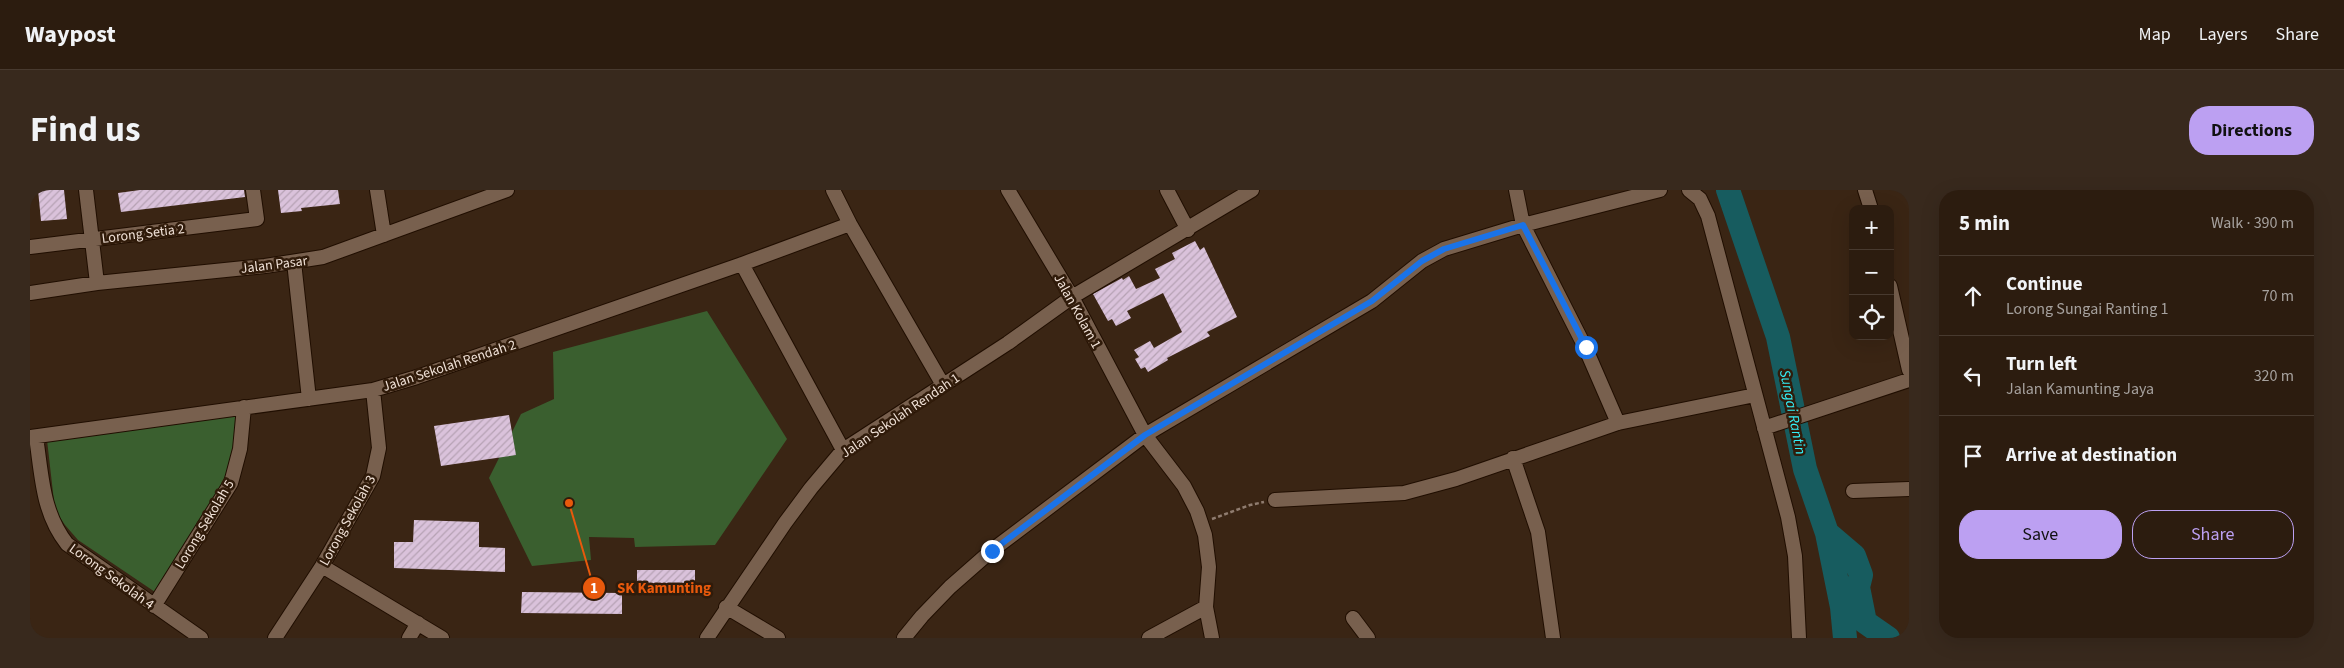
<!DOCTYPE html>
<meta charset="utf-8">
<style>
body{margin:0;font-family:"Source Sans 3",sans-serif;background:#38291d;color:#f1f3f6}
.controls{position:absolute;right:15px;top:15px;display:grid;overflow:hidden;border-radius:10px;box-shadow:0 5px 20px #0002}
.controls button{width:45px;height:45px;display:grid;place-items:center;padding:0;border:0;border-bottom:1px solid #483a2f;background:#2c1c0f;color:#f1f3f6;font:25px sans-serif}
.stop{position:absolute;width:15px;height:15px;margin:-11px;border:4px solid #1a73e8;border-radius:50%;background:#fff}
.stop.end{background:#1a73e8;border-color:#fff;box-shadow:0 1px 5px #0008}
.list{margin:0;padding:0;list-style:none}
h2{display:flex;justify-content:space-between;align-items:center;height:65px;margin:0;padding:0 20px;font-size:21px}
h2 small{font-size:16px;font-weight:400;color:#a6a19e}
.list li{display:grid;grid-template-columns:32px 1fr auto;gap:15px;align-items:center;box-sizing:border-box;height:80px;padding:0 20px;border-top:1px solid #483a2f}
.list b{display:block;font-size:19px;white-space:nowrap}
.list p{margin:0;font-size:16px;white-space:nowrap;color:#a6a19e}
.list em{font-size:16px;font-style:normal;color:#a6a19e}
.actions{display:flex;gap:10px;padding:15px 20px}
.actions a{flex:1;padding:11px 0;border:1px solid #bca0f2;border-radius:20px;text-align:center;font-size:18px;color:#bca0f2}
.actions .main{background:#bca0f2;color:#111}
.icon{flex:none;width:28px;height:28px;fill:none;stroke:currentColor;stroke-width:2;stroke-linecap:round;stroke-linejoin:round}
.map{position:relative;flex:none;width:1879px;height:448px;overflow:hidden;border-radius:20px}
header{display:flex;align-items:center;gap:30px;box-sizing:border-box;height:70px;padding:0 25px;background:#2c1c0f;border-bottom:1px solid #483a2f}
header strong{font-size:24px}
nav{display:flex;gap:28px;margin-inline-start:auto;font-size:18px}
.intro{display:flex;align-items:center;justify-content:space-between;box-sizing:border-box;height:120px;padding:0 30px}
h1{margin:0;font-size:35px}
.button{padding:12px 22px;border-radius:20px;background:#bca0f2;color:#111;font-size:18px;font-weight:700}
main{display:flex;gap:30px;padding:0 30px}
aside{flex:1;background:#2c1c0f;border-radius:20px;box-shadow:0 5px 20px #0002}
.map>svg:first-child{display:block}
.grass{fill:#3a5f2f}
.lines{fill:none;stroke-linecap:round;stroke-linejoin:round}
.river{stroke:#175c5f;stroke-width:24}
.building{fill:url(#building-hatch)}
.minor-casing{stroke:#200e01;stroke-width:16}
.path{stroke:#8f7c6f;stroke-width:2.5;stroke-dasharray:4 2.5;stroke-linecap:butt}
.minor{stroke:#78604e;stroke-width:14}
.route{stroke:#1a73e8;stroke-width:6}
.labels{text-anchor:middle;stroke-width:5;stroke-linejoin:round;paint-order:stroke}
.street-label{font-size:14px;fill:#efe0d6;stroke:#301b0a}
.water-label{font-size:15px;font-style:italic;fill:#34f0f8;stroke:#301b0a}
.leader{fill:none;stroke:#e8590c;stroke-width:2}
.callout-dot{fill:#e8590c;stroke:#301b0a;stroke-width:2}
.mark-label{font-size:15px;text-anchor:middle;font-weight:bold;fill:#fff}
.callout-label{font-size:15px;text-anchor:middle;font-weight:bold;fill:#e8590c;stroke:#301b0a;stroke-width:5;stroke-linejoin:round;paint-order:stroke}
</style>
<header>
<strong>Waypost</strong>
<nav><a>Map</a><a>Layers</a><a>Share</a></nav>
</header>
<div class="intro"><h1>Find us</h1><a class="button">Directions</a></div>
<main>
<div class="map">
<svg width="1879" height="448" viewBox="0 0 1879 448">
<defs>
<pattern id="building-hatch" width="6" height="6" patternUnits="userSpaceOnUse" patternTransform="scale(1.25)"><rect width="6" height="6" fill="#dac2db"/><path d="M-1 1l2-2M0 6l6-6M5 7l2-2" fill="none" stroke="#b6a2b4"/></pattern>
</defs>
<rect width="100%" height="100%" fill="#3a2514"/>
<!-- grass -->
<path class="grass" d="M 677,121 L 757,249 L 685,355 L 605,357 L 604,348 L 559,347 L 561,370 L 502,376 L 459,288 L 491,224 L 524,209 L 523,162 Z
M 205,226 L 206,247 L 198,281 L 131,406 L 48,350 L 35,335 L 25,320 L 17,250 Z"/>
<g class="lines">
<!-- river -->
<path class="river" d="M 1698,0 L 1748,147 L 1775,279 L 1797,343 L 1812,417 L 1815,448
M 1797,343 L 1824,366 L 1831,385 L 1828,397 L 1835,432 L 1858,448"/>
</g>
<!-- building -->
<path class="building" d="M 8,0 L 34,0 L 37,29 L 11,31 Z
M 110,0 L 214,0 L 215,7 L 91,22 L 88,3 Z
M 248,0 L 308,0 L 310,14 L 271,18 L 272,21 L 251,23 Z
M 1165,51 L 1170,60 L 1174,57 L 1207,127 L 1177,142 L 1180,146 L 1137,168 L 1138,170 L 1118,182 L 1115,177 L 1111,179 L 1105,169 L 1109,167 L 1104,160 L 1120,151 L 1124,158 L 1152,142 L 1133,103 L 1097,121 L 1101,128 L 1086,136 L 1082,129 L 1078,131 L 1063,104 L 1092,88 L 1093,90 L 1099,86 L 1106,99 L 1130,88 L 1125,79 L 1145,69 L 1142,63 Z
M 479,225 L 486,265 L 411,276 L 404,236 Z
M 384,330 L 449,332 L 449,357 L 475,358 L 475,382 L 364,378 L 364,352 L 383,352 Z
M 607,380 L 665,380 L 665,405 L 607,405 Z
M 492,402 L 592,403 L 592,424 L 491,423 Z"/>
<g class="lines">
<defs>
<path id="minor" d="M 56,0 L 67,93
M 347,0 L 354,45
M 803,0 L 820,34 L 913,195
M 978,0 L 1042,107 L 1115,245 L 1154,296 L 1167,321 L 1175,345 L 1179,377 L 1176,417 L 1182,448
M 1137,0 L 1158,40
M 1486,0 L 1493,35 L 1555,157 L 1588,233
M 1659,0 L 1670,9 L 1678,26 L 1758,327 L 1765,366 L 1769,448
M 1835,0 L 1841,19
M 0,57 L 227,29 L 223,0
M 264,72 L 279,209
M 712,74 L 813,260
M 1860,96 L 1879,180
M 0,103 L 67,93 L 235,76 L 293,67 L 477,0
M 1734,238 L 1879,190
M 0,247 L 343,200 L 387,187 L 712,74 L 820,34
M 6,247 C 12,286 12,322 37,354 L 171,448
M 1483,268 L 1508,342 L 1523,448
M 1823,301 L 1879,299
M 1245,310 L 1374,303 L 1426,289 L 1588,233 L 1725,205
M 292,376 L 412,448
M 124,416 L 201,293 L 210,259 L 214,217
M 696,417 L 748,448
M 1323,428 L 1338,448
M 245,448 L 292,376 L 343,286 L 349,258 L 343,200
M 379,448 L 388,433
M 677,448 L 755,333 L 781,298 L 813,260 L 978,153 L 1042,107 L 1222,0
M 874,448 L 892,426 L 920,397 L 961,361 L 1115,245 L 1342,111 L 1392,71 L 1414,59 L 1493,35 L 1630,0
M 1119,448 L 1176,417"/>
</defs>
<!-- minor casing -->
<use href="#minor" class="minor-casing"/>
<!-- path -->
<path class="path" d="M 1182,329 L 1220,315 L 1234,312"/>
<!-- minor -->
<use href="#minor" class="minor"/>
</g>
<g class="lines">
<!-- route -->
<path class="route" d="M 962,361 L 1115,245 L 1342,111 L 1392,71 L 1414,59 L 1493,35 L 1556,157"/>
</g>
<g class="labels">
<!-- street labels -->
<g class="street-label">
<text transform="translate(113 43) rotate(-7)" y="5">Lorong Setia 2</text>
<text transform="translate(244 74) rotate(-7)" y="5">Jalan Pasar</text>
<text transform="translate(1048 121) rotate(61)" y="5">Jalan Kolam 1</text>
<text transform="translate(419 175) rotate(-18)" y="5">Jalan Sekolah Rendah 2</text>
<text transform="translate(870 225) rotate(-34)" y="5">Jalan Sekolah Rendah 1</text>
<text transform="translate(317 330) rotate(-61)" y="5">Lorong Sekolah 3</text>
<text transform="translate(174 334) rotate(-59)" y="5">Lorong Sekolah 5</text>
<text transform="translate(82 386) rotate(36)" y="5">Lorong Sekolah 4</text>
</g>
<!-- water labels -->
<g class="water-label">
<text transform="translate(1763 222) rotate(79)" y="5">Sungai Rantin</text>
</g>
</g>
<!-- callouts -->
<path class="leader" d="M539 313L564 398"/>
<g class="callout-dot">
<circle cx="539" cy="313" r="5"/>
<circle cx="564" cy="398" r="12"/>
</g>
<g class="mark-label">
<text x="564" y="403">1</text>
</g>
<g class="callout-label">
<text x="634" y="403">SK Kamunting</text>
</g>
</svg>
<div class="controls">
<button>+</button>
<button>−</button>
<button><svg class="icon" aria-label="locate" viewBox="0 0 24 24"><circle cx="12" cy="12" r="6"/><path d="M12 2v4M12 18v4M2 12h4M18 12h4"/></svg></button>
</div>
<div class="stop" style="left:1556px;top:157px"></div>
<div class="stop end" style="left:962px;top:361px"></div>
</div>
<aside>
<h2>5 min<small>Walk · 390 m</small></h2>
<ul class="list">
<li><svg class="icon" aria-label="ahead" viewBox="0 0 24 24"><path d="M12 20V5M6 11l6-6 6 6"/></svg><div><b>Continue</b><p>Lorong Sungai Ranting 1</p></div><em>70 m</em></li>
<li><svg class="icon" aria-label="left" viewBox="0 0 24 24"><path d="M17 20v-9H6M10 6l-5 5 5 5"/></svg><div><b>Turn left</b><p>Jalan Kamunting Jaya</p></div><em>320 m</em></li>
<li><svg class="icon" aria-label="arrive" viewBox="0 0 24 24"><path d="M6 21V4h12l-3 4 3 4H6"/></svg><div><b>Arrive at destination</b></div></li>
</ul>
<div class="actions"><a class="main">Save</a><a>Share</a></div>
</aside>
</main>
